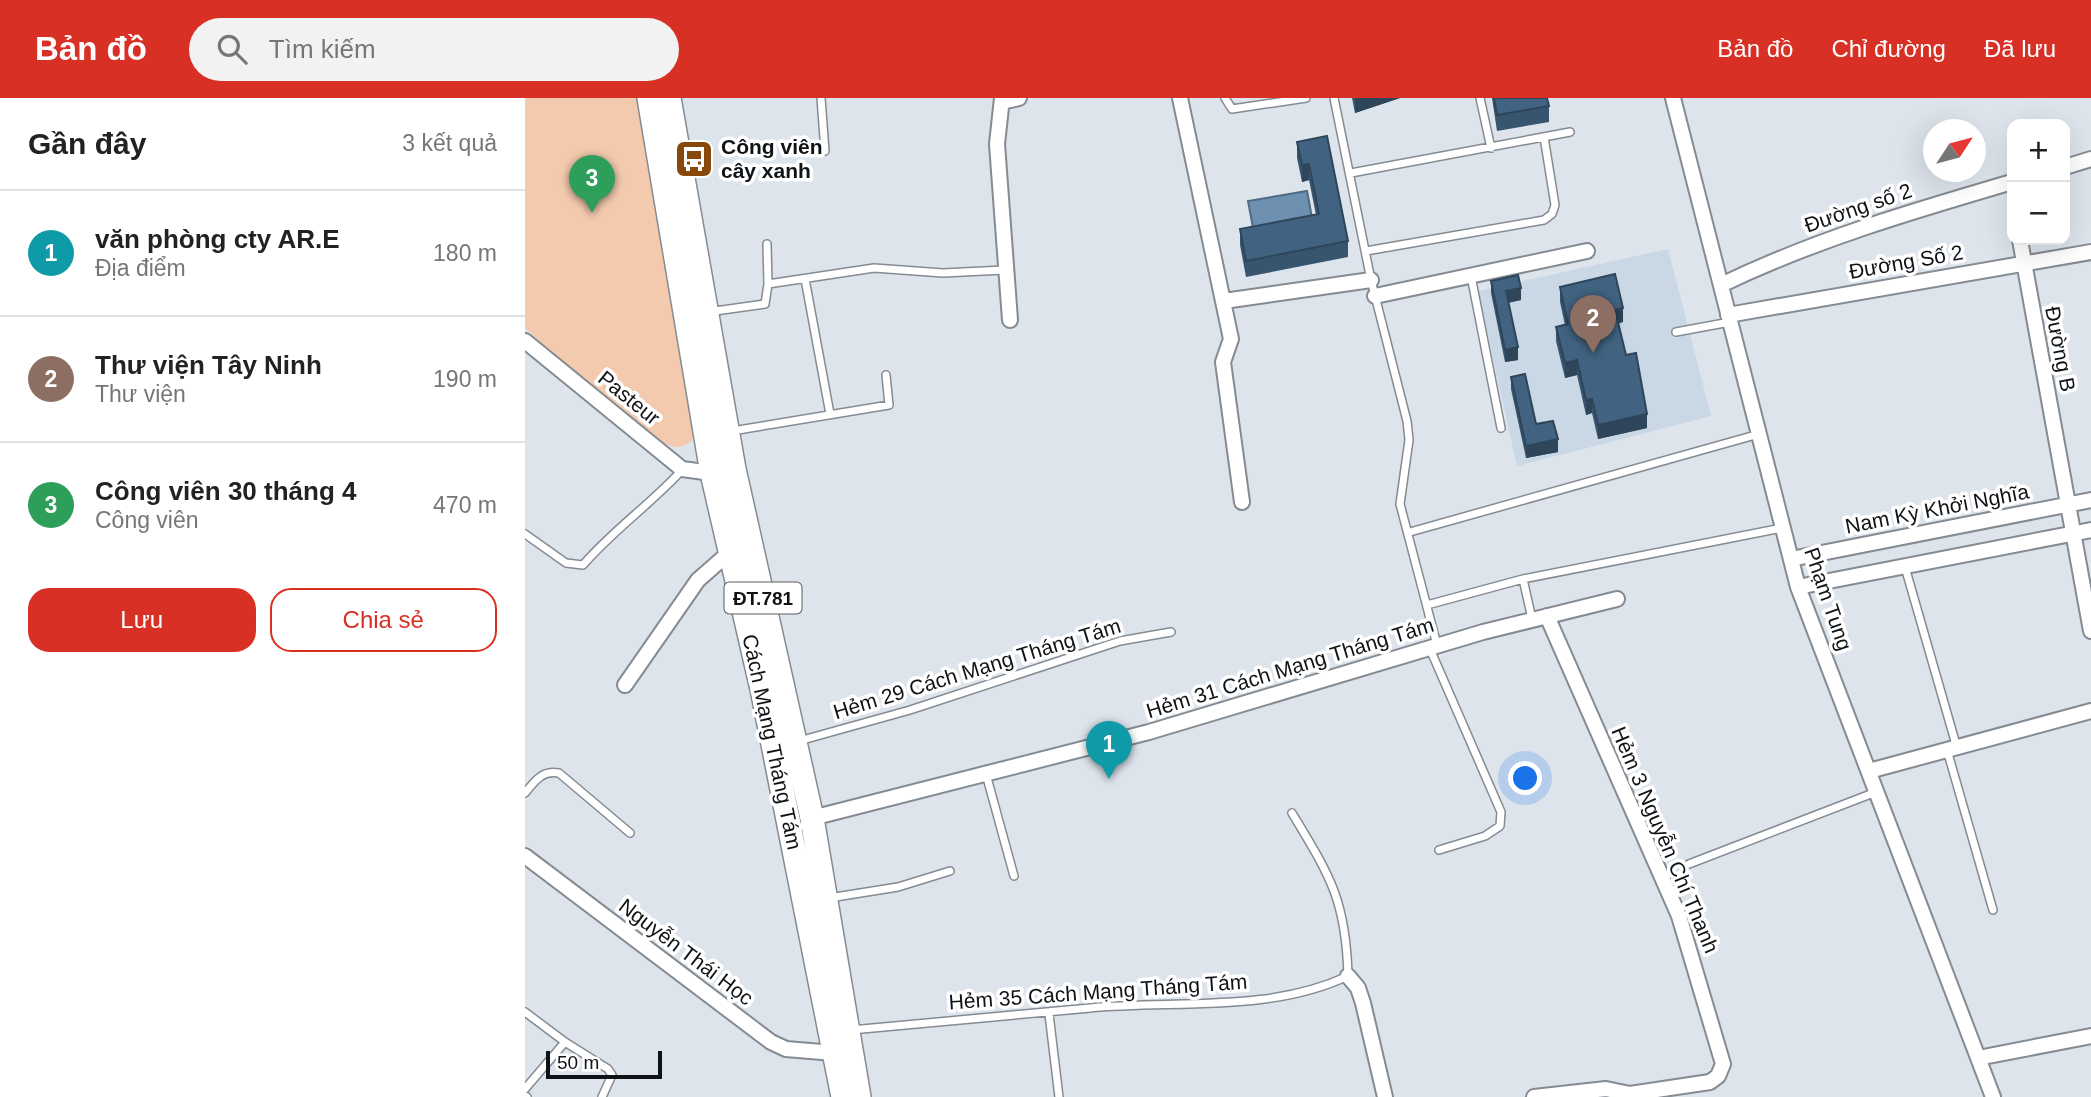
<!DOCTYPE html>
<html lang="vi">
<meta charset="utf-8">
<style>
body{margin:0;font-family:Helvetica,sans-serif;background:#f2f2f2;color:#222}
.controls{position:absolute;right:21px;top:21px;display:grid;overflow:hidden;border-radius:14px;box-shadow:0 7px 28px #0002}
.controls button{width:63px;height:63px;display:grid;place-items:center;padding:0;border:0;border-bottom:2px solid #e0e0e0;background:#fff;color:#222;font:35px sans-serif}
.compass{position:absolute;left:1398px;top:21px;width:63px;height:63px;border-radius:50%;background:#fff;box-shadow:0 7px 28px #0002;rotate:54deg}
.scale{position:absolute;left:21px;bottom:18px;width:116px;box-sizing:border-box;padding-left:7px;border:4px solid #101316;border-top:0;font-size:19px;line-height:24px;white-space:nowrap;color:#101316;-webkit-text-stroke:5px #fff;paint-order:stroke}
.you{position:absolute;left:1001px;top:681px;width:24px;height:24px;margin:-18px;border:5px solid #fff;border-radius:50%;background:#1a73e8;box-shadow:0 0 0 10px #1a73e833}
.badge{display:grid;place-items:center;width:46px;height:46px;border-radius:50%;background:#d93025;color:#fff;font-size:23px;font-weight:700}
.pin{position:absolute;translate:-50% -58px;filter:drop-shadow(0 2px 4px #0008)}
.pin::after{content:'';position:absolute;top:37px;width:24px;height:21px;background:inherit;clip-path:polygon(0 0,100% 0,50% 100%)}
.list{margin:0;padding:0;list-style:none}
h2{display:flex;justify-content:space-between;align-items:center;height:91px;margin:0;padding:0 28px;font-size:30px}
h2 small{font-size:23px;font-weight:400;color:#767676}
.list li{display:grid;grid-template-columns:46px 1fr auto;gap:21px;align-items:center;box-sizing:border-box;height:126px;padding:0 28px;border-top:2px solid #e0e0e0}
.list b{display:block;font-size:26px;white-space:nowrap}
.list p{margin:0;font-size:23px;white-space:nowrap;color:#767676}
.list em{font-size:23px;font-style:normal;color:#767676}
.actions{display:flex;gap:14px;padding:21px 28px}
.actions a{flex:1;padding:16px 0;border:2px solid #d93025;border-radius:21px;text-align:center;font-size:24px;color:#d93025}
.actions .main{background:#d93025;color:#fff}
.icon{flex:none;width:38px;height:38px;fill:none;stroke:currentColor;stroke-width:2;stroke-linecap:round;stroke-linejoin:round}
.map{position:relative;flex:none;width:1566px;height:999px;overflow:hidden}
header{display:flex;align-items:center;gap:42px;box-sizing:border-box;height:98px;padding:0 35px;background:#d93025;color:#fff}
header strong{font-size:33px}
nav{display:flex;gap:38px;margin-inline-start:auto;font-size:24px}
.search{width:490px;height:63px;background:#f2f2f2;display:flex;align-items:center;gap:18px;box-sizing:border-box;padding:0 24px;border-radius:38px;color:#767676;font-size:26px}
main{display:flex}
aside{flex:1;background:#fff}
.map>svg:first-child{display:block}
.built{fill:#cad7e4}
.green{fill:#f3caad}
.water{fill:#6d90b1;stroke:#516a82;stroke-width:2}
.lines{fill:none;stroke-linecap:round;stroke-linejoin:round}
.lane-casing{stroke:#848b92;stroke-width:10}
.street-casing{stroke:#848b92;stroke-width:18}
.primary-casing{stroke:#848b92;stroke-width:26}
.lane{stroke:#fff;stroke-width:7}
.street{stroke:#fff;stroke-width:14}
.primary{stroke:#fff;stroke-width:23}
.wall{fill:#38556f}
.shaded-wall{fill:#2e455a}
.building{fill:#416381;stroke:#2e455a;stroke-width:2}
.labels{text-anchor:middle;stroke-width:7;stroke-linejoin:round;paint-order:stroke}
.shield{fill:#fff;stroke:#585a5c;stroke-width:2}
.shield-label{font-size:19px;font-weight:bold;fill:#101316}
.poi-label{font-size:21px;font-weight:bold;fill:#101316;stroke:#fff;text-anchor:start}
.street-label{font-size:21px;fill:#101316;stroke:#fff}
</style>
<header>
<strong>Bản đồ</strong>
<div class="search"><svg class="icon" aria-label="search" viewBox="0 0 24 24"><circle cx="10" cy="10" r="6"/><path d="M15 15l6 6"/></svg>Tìm kiếm</div>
<nav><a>Bản đồ</a><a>Chỉ đường</a><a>Đã lưu</a></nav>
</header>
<main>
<aside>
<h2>Gần đây<small>3 kết quả</small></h2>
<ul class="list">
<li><span class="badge" style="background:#0f9aa8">1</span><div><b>văn phòng cty AR.E</b><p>Địa điểm</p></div><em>180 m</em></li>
<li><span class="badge" style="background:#8d6e63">2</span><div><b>Thư viện Tây Ninh</b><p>Thư viện</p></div><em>190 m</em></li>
<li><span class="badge" style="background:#2e9e5b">3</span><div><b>Công viên 30 tháng 4</b><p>Công viên</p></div><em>470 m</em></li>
</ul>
<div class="actions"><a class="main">Lưu</a><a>Chia sẻ</a></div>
</aside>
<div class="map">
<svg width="1566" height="999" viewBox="0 0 1566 999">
<rect width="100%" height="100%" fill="#dde4ec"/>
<!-- built -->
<path class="built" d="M 1143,151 L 1186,318 L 992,368 L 953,193 Z"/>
<!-- green -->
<path class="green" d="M 0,0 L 112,0 L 170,306 L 170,340 C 163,346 156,351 146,348 C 109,335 33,259 0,230 Z"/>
<!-- water -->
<path class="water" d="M 782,93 L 788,125 L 729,135 L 723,103 Z"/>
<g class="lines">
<defs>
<path id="lane" d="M 296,0 L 300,53
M 700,0 L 707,11 L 781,0
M 809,0 L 846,182 L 882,323 L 884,342 L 875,406 L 912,547
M 955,0 L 966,50
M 826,75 L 1045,34
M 242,146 L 243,186
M 841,153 L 1019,122 L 1027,116 L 1030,107 L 1019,39
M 946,178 L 976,330
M 280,181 L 305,316
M 183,214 L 240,206 L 243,186 L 349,170 L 418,175 L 479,172
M 1151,234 L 1205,224
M 207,333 L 364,307 L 361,277
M 885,434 L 1234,336
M 0,436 L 41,465 L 58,467 C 88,432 126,406 157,372
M 1380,469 L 1432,650
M 998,481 L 1257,430
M 902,507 L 998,481 L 1007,521
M 905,551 L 976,714 L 975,728 L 960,738 L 914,752
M 274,643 L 385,612 L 595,543 L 646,534
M 1422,652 L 1468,812
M 461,676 L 489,778
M 0,695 C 10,683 17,672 34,675 L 105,735
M 1164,766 L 1351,694
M 304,800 L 373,789 L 425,773
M 0,914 L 40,944
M 524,916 L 534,999
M 326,932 C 405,924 485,917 565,910 C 650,902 744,915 823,878 C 821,802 805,778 767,715
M 0,991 L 40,944 L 83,971 L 87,977 L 77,999
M 0,998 L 2,999"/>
<path id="street" d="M 477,0 L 472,46 L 485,222
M 655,0 L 706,241 L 698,264 L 717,404
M 1148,0 L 1273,489 L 1468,999
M 477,4 L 494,0
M 1540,69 L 1566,61
M 1495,142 L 1566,533
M 1196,187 C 1289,142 1388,113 1487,84
M 850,198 L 1062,153
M 699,203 L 846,182
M 1203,217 L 1566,154
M 0,243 L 157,371 L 187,375
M 1266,461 L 1566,402
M 1273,489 L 1566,432
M 100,587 L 173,482 L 205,454
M 1344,673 L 1566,613
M 287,720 L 624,634 L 958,534 L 1092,501
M 0,758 L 246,944 L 261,951 L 309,955
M 823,878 L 833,890 L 838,905 L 860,999
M 1453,960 L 1566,938
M 1009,999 L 1081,991 L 1105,996 L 1185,984 L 1193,978 L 1198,966 L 1154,818 L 1022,518"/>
<path id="primary" d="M 124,0 L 187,375 L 237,591 L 318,999
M 144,0 L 209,371 L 287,720 L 334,999"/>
</defs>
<!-- lane casing -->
<use href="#lane" class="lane-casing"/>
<!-- street casing -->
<use href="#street" class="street-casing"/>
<!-- primary casing -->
<use href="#primary" class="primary-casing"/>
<!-- lane -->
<use href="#lane" class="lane"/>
<!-- street -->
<use href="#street" class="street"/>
<!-- primary -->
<use href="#primary" class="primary"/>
</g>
<!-- wall -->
<path class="wall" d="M 827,0 L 875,0 L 830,15 Z
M 967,0 L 1022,0 L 1024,8 L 1024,24 L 972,33 Z
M 772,44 L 823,143 L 823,159 L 721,179 L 715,147 L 715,131 L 791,117 L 784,82 L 777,84 L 772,60 Z
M 966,183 L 996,202 L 983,205 L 993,262 L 980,264 L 966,195 Z
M 1035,189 L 1098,224 L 1093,225 L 1101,257 L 1122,330 L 1073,341 L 1067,315 L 1061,317 L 1052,277 L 1040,280 L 1031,243 L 1031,229 L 1040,227 L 1035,204 Z
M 986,279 L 1011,326 L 1033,354 L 1001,360 L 986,291 Z"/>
<!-- shaded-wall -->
<path class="shaded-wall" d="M 830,0 L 875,0 L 830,15 Z
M 784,66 L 784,82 L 777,84 L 777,67 Z
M 996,190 L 996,202 L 981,205 L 981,193 Z
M 1098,210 L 1098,224 L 1090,226 L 1090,212 Z
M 993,249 L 993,262 L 980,264 L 980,252 Z
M 1052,262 L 1052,277 L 1040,280 L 1040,265 Z
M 1067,301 L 1067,315 L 1061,317 L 1061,302 Z
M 1122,316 L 1122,330 L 1073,341 L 1073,327 Z
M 1033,341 L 1033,354 L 1001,360 L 1001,348 Z"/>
<!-- building -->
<path class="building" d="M 969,0 L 1022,0 L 1024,8 L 972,17 Z
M 802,38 L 823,143 L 721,163 L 715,131 L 794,116 L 784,66 L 777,67 L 772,44 Z
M 1090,176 L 1098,210 L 1090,212 L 1101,257 L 1111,255 L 1122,316 L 1073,327 L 1067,301 L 1061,302 L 1052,262 L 1040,265 L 1031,229 L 1043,226 L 1035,189 Z
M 993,177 L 996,190 L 981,193 L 993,249 L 980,252 L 966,183 Z
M 1000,276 L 1011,326 L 1028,323 L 1033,341 L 1001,348 L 986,279 Z"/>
<!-- icons -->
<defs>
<symbol id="bus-square" viewBox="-11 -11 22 22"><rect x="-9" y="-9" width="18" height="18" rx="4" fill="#87480b" stroke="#fff"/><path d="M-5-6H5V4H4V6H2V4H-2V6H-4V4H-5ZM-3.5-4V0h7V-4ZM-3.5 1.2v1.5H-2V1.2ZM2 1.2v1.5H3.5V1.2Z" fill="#fff"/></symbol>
</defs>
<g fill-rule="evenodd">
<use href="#bus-square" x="147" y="39" width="44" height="44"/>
</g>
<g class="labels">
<!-- shield labels -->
<rect class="shield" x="199.5" y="484.5" width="77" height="31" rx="5"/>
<g class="shield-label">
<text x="238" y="507">ĐT.781</text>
</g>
<!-- poi labels -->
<g class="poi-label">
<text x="196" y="56">Công viên<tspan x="196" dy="24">cây xanh</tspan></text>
</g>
<!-- street labels -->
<g class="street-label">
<text transform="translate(1333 110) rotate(-19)" y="7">Đường số 2</text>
<text transform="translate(1381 164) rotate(-10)" y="7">Đường Số 2</text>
<text transform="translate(1535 251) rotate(79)" y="7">Đường B</text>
<text transform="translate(104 300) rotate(39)" y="7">Pasteur</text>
<text transform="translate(1412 411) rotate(-11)" y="7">Nam Kỳ Khởi Nghĩa</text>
<text transform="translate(1303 501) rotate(71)" y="7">Phạm Tung</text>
<text transform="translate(765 570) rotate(-17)" y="7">Hẻm 31 Cách Mạng Tháng Tám</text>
<text transform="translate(452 571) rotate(-17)" y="7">Hẻm 29 Cách Mạng Tháng Tám</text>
<text transform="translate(247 644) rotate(78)" y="7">Cách Mạng Tháng Tám</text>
<text transform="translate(1140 742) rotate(67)" y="7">Hẻm 3 Nguyễn Chí Thanh</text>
<text transform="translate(161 854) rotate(37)" y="7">Nguyễn Thái Học</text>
<text transform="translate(573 894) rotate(-4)" y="7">Hẻm 35 Cách Mạng Tháng Tám</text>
</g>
</g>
</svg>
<div class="controls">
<button>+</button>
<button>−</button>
</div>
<svg class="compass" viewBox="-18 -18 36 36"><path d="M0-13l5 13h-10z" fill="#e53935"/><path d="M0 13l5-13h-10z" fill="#767676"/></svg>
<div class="scale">50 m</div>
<div class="you"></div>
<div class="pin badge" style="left:584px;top:681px;background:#0f9aa8">1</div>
<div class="pin badge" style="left:1068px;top:255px;background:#8d6e63">2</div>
<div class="pin badge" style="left:67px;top:115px;background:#2e9e5b">3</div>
</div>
</main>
